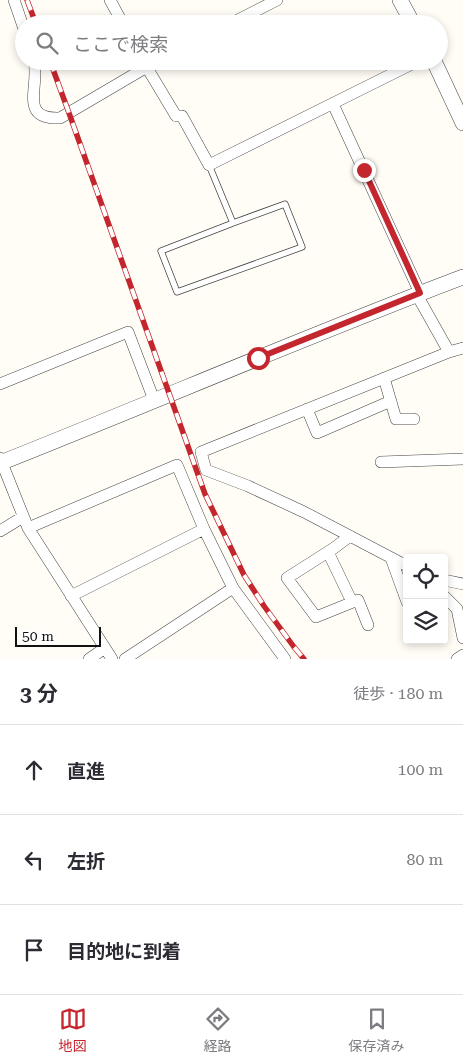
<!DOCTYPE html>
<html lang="ja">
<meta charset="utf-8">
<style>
body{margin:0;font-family:"Roboto Serif","Noto Sans JP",serif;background:#f7f7f7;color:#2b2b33}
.controls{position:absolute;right:15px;bottom:15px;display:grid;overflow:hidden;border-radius:5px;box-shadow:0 2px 8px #0003}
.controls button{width:45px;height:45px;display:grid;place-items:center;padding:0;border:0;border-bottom:1px solid #e1e1e2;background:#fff;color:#2b2b33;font:25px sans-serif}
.scale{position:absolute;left:15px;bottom:12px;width:86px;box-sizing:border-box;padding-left:5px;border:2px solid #111;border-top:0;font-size:14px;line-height:18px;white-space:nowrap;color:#111;-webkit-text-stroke:4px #fff;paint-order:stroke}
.stop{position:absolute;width:15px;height:15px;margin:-11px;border:4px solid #c4262e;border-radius:50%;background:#fff}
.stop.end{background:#c4262e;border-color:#fff;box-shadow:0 1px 5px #0008}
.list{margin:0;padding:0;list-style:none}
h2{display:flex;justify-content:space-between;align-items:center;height:65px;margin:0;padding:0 20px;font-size:21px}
h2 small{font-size:16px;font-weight:400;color:#7c7c81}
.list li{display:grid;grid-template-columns:32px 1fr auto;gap:15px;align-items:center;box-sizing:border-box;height:90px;padding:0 20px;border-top:1px solid #e1e1e2}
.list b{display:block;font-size:19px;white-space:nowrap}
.list em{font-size:16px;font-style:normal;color:#7c7c81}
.icon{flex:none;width:28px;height:28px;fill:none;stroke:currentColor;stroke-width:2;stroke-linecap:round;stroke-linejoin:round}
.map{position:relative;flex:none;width:463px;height:659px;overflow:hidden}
.search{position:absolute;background:#fff;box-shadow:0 2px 8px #0003;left:15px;right:15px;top:15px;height:55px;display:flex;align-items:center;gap:12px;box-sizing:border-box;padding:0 18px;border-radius:28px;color:#7c7c81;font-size:19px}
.sheet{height:335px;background:#fff}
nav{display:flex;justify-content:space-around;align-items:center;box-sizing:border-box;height:70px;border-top:1px solid #e1e1e2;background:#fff;font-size:14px;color:#7c7c81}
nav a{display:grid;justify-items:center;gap:2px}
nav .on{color:#c4262e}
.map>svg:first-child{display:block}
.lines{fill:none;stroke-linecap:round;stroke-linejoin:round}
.service-casing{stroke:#444;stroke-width:7}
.minor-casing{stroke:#444;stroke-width:12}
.tertiary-casing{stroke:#444;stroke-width:16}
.service{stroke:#fff;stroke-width:5.5}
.minor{stroke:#fff;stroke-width:11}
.tertiary{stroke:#fff;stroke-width:15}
.rail-casing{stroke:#c4262e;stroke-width:5.5}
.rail{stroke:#fff;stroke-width:4;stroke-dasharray:11;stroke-linecap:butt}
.route{stroke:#c4262e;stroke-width:6}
</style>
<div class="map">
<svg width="463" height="659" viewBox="0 0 463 659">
<rect width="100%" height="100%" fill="#fffdf5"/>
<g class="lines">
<defs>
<path id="service" d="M 209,165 L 233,223 L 285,204 L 302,247 L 177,292 L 161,251 L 233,223"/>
<path id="minor" d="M 14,0 L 24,29
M 110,0 L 123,24
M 230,24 L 277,0
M 34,61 C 40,86 18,120 60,118 L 157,61
M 143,61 L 176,116 L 182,116 L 209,165 L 418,61
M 333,104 L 420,293
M 417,295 L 449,352
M 384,378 L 396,419 L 414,419
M 0,384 L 128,332 L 154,400
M 307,409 L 317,433 L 391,401
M 0,458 L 28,528 L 112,659
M 381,462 L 463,459
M 28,528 L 177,465 L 204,529 L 233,588 L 285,659
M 0,531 L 23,517
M 350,536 L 334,548 L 287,578 L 316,617 L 358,600 L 368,625
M 328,552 L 352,602
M 391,558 L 407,602
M 407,566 L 304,512 L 248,486 L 206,470 L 201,452 L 449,352 L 463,348
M 444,580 L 463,584
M 71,596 L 204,529
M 444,596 L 457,609 L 463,638
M 89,659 L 105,648
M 125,659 L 233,588
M 457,659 L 463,655"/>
<path id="tertiary" d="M 400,0 L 413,24
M 434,61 L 463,123
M 0,463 C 154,402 307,336 463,277"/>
</defs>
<!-- service casing -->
<use href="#service" class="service-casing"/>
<!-- minor casing -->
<use href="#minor" class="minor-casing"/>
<!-- tertiary casing -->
<use href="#tertiary" class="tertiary-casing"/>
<!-- service -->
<use href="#service" class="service"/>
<!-- minor -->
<use href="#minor" class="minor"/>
<!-- tertiary -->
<use href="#tertiary" class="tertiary"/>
<defs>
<path id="rail" d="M 27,0 L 36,24
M 50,61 L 69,113 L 205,494 L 244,575 L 264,606 L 294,647 L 304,659"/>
</defs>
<!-- rail casing -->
<use href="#rail" class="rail-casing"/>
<!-- rail -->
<use href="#rail" class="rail"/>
</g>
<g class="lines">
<!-- route -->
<path class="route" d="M 258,358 L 420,293 L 364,170"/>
</g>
</svg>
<div class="controls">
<button><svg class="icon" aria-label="locate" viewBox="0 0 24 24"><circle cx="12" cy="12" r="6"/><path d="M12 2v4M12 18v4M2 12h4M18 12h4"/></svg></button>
<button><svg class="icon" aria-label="layers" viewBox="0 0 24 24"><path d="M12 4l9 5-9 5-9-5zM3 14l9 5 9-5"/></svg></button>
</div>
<div class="scale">50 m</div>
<div class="stop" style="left:258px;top:358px"></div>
<div class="stop end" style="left:364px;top:170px"></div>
<div class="search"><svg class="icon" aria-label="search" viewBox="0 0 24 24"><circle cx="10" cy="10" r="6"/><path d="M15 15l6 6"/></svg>ここで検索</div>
</div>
<section class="sheet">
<h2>3 分<small>徒歩 · 180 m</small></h2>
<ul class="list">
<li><svg class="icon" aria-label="ahead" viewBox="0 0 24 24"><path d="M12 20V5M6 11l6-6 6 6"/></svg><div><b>直進</b></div><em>100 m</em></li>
<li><svg class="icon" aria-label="left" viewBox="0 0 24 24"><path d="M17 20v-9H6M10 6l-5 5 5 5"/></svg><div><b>左折</b></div><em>80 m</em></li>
<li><svg class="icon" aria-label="arrive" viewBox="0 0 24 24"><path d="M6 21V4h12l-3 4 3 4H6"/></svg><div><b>目的地に到着</b></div></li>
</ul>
</section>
<nav>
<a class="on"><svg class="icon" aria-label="map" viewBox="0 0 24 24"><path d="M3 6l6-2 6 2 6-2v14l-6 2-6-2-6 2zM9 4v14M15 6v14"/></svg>地図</a>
<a><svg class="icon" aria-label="directions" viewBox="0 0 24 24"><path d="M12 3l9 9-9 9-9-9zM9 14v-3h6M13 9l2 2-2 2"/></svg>経路</a>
<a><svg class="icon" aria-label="saved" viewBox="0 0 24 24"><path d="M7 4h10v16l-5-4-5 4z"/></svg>保存済み</a>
</nav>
